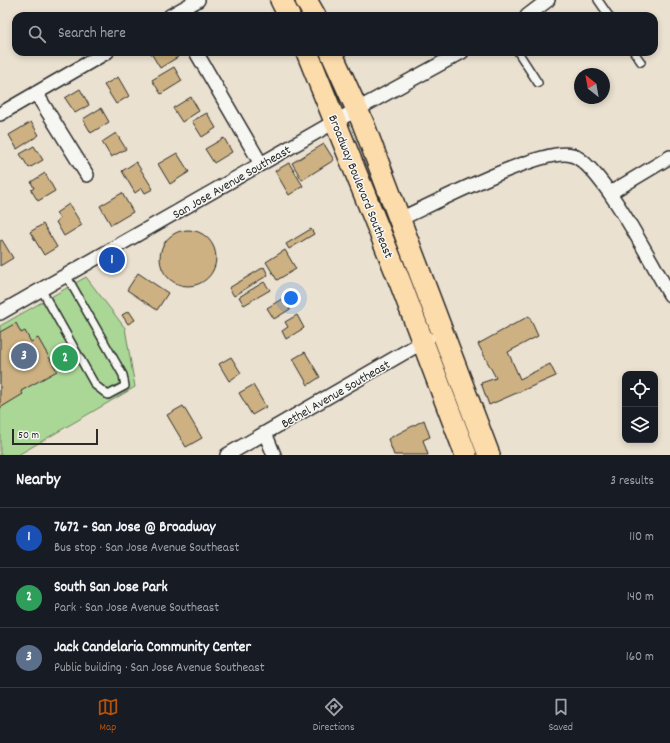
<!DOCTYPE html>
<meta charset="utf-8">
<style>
body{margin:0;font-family:Dekko,sans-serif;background:#242831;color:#f1f3f6}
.controls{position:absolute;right:12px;bottom:12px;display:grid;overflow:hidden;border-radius:8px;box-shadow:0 2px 6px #0003}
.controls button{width:36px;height:36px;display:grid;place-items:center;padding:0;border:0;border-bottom:1px solid #363941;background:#171b24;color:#f1f3f6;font:20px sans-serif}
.compass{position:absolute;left:574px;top:68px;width:36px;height:36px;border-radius:50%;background:#171b24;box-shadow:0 2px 6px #0003;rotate:329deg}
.scale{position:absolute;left:12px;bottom:10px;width:86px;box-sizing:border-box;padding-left:4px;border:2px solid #2b2b2b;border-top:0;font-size:11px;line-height:14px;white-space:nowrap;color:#2b2b2b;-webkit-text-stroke:3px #f6f6f2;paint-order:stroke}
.you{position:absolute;left:291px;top:298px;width:14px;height:14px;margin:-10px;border:3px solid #fff;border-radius:50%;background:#1a73e8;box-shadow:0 0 0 6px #1a73e833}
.badge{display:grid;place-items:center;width:26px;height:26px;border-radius:50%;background:#b45309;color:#fff;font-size:13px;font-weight:700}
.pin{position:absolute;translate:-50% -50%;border:2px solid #fff;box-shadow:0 1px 4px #0006}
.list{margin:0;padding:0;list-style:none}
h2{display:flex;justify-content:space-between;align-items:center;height:52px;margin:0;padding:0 16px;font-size:17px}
h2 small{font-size:13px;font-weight:400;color:#9ea1a6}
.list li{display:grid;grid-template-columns:26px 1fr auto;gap:12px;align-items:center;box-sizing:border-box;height:60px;padding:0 16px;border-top:1px solid #363941}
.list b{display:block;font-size:15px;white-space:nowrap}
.list p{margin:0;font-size:13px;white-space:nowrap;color:#9ea1a6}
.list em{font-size:13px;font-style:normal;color:#9ea1a6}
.icon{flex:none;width:22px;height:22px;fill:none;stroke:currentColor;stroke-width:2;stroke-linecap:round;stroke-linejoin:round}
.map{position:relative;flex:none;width:670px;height:455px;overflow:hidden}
.search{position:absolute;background:#171b24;box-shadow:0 2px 6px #0003;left:12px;right:12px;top:12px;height:44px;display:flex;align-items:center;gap:10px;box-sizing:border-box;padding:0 14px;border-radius:12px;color:#9ea1a6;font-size:15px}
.sheet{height:232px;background:#171b24}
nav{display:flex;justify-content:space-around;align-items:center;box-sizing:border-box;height:56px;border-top:1px solid #363941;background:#171b24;font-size:11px;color:#9ea1a6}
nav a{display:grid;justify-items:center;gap:2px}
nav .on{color:#b45309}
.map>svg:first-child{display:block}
.green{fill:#aad796;stroke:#6a8160}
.building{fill:#cdb182;stroke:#2b2b2b}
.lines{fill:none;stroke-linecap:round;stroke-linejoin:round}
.service-casing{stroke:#2b2b2b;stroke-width:10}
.minor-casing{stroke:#2b2b2b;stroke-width:16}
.primary-casing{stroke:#2b2b2b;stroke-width:24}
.service{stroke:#f6f6f2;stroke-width:7}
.minor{stroke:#f6f6f2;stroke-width:13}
.primary{stroke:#fddcac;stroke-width:21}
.labels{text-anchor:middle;stroke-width:3;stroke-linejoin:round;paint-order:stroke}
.street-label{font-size:13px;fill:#2b2b2b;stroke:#f6f6f2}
</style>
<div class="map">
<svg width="670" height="455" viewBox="0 0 670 455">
<rect width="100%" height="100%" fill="#eae1d0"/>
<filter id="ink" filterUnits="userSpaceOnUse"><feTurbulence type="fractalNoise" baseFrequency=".025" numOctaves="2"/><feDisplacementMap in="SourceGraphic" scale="8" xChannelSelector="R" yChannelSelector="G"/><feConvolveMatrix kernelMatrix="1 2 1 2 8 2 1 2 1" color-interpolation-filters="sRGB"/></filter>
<g filter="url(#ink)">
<!-- green -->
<path class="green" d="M 86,277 L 125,328 L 135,387 L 18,455 L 0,455 L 0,326 Z"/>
<!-- building -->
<path class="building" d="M 152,52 L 174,52 L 178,57 L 160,68 L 151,53 Z
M 174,67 L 182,81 L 161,94 L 152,80 Z
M 118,77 L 129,96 L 116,104 L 104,85 Z
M 80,89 L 89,105 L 75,113 L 65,98 Z
M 191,97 L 199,111 L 182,122 L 173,108 Z
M 101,108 L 109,122 L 91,133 L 83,119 Z
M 207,113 L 216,128 L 202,137 L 192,121 Z
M 31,122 L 39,135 L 17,149 L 9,135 Z
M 116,133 L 126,149 L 111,157 L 102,142 Z
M 224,138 L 232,152 L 214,163 L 205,149 Z
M 324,144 L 334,160 L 302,180 L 292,163 Z
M 34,146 L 43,160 L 29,168 L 20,154 Z
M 177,153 L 189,172 L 170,184 L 158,164 Z
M 136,162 L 153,189 L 145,193 L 142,188 L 135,193 L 122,171 Z
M 289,163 L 303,186 L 289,195 L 275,171 Z
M 45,173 L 55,191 L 38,201 L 31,190 L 34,188 L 31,182 Z
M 122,193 L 133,212 L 111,225 L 100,206 Z
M 69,204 L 82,225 L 64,236 L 56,222 L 60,219 L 56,213 Z
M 43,224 L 57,247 L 44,255 L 30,232 Z
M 311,229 L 314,234 L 289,249 L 286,244 Z
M160 258a28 28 0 1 1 56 0a28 28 0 1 1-56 0Z
M 2,240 L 13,258 L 0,266 L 0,241 Z
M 285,250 L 296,269 L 277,280 L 266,262 Z
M 264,267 L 268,275 L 234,296 L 229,288 Z
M 138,273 L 168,293 L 157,310 L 127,290 Z
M 264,282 L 270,290 L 244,305 L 239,297 Z
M 285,297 L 292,308 L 274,319 L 267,308 Z
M 129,311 L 135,320 L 128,324 L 122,315 Z
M 297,315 L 304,328 L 286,339 L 282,331 L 288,327 L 285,322 Z
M 529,316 L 538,336 L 508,352 L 520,379 L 550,364 L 556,376 L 489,405 L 481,383 L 496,378 L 478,344 Z
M 16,323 L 21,333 L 25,331 L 31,342 L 38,338 L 57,371 L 21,391 L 23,394 L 0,408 L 0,332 Z
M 305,352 L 320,377 L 308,385 L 293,359 Z
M 231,357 L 241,373 L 229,381 L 219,364 Z
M 253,385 L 266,407 L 252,415 L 239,393 Z
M 183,406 L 202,438 L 186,447 L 167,415 Z
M 424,420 L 430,437 L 423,440 L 428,455 L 394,455 L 388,439 Z"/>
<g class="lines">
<defs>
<path id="service" d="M 598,0 L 609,16
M 518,52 L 538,83
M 634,52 L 641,62
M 41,289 L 95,385 L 108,395 L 125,386 L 123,375 L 66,275"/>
<path id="minor" d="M 170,16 L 198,0
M 527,16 L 548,0
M 196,52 L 261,164
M 36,93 L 87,175
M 0,114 L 107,52
M 610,193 L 670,157
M 400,219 C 431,205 543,146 572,155 C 602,165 652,264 670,295
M 0,313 L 336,121 L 462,52
M 265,433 L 274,455
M 227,455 L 428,339"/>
<path id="primary" d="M 281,0 L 289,16
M 306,0 L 315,16
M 307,52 L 400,282 L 466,455
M 331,52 L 363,123 L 489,455"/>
</defs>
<!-- service casing -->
<use href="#service" class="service-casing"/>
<!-- minor casing -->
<use href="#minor" class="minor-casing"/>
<!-- primary casing -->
<use href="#primary" class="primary-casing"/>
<!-- service -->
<use href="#service" class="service"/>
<!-- minor -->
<use href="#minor" class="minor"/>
<!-- primary -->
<use href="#primary" class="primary"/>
</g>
</g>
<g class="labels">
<!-- street labels -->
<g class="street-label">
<text transform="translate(231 181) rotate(-30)" y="5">San Jose Avenue Southeast</text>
<text transform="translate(362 186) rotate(68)" y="5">Broadway Boulevard Southeast</text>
<text transform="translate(335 393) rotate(-30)" y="5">Bethel Avenue Southeast</text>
</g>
</g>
</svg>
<div class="controls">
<button><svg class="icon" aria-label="locate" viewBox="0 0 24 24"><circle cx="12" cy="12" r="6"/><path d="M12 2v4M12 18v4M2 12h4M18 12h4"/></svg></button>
<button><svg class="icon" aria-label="layers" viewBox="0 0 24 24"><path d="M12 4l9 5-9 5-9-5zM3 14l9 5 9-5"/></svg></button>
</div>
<svg class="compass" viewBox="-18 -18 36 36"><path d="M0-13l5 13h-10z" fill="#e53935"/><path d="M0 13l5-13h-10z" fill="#9ea1a6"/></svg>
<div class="scale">50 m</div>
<div class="you"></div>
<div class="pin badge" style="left:112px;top:260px;background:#1a4fb4">1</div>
<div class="pin badge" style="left:65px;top:358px;background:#2e9e5b">2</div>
<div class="pin badge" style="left:24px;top:356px;background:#5c6f8a">3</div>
<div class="search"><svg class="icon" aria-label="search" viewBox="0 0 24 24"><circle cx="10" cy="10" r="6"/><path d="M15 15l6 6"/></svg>Search here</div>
</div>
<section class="sheet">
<h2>Nearby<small>3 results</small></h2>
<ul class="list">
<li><span class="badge" style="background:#1a4fb4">1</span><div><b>7672 - San Jose @ Broadway</b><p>Bus stop · San Jose Avenue Southeast</p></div><em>110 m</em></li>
<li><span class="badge" style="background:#2e9e5b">2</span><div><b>South San Jose Park</b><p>Park · San Jose Avenue Southeast</p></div><em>140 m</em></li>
<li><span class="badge" style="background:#5c6f8a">3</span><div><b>Jack Candelaria Community Center</b><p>Public building · San Jose Avenue Southeast</p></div><em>160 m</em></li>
</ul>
</section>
<nav>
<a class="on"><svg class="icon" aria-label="map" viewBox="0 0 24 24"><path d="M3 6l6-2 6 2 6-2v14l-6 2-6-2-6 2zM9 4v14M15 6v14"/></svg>Map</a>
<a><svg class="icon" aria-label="directions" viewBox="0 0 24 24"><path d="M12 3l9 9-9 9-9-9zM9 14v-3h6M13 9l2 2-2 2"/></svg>Directions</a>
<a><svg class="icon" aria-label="saved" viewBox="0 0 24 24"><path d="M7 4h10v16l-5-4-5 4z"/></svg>Saved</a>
</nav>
